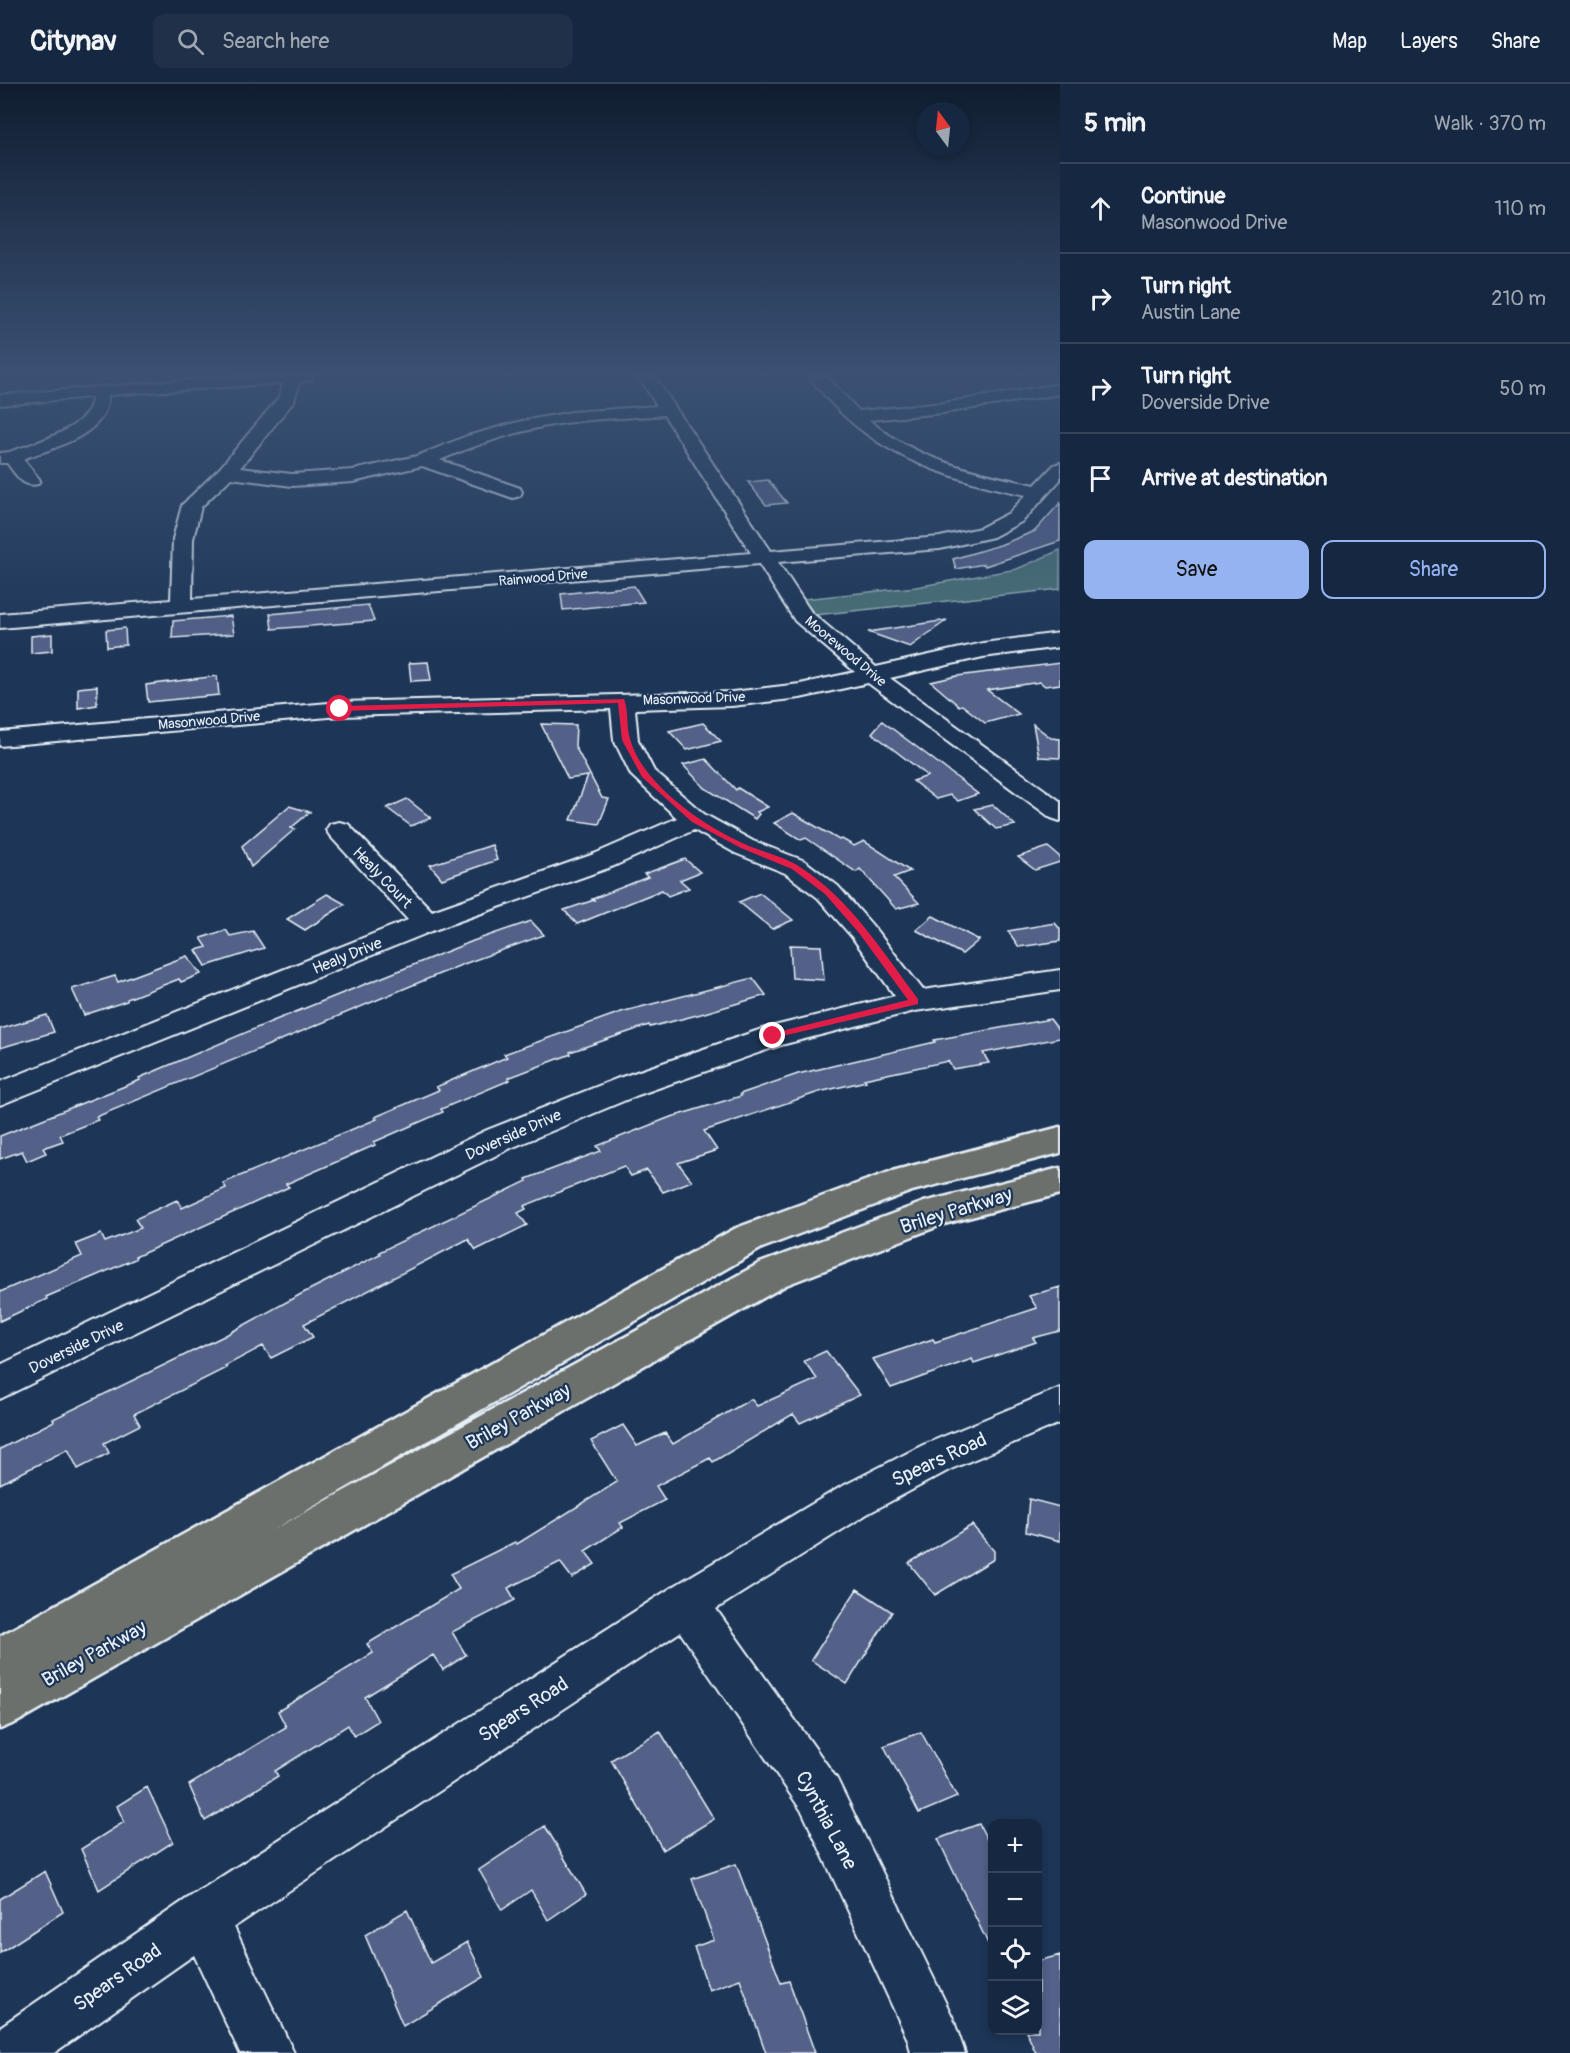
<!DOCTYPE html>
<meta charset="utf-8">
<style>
body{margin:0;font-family:Pangolin,sans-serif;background:#1f3048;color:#f1f3f6}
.controls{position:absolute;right:18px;bottom:18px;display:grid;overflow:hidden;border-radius:12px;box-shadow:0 3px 9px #0003}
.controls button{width:54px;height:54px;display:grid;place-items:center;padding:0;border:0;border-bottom:2px solid #35445a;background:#162841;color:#f1f3f6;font:30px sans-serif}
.compass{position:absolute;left:916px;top:18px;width:54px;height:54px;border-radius:50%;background:#162841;box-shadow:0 3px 9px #0003;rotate:345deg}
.stop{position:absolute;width:18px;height:18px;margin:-14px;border:4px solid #e11d48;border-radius:50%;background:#fff}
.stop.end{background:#e11d48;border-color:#fff;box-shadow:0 2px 6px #0008}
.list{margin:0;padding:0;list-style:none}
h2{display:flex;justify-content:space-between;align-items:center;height:78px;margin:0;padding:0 24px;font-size:26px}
h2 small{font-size:20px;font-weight:400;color:#9ea6b1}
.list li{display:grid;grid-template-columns:39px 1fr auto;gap:18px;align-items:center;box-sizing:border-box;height:90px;padding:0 24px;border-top:2px solid #35445a}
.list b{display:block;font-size:22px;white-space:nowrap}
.list p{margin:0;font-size:20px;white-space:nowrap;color:#9ea6b1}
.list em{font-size:20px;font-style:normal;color:#9ea6b1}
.actions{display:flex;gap:12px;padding:18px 24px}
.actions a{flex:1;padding:14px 0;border:2px solid #95b2f1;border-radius:12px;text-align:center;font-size:21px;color:#95b2f1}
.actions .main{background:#95b2f1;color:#111}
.icon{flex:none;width:33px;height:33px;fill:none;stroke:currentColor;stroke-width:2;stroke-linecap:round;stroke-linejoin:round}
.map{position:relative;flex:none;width:1060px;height:1969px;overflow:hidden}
header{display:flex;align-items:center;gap:36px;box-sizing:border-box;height:84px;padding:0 30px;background:#162841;border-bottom:2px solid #35445a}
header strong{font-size:28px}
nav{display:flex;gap:33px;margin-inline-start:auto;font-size:21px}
.search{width:420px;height:54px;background:#1f3048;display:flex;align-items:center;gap:15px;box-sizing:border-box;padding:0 21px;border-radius:12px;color:#9ea6b1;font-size:22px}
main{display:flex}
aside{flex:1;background:#162841}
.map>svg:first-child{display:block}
.green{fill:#487176;stroke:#98b1b7;stroke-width:1.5}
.building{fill:#526188;stroke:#e8f1f8;stroke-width:1.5}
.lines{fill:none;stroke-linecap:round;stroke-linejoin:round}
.minor-casing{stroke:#e8f1f8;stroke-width:4}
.highway-casing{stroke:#e8f1f8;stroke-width:5}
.minor{fill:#1d3557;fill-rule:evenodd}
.highway{fill:#6c706d;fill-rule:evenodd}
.route{fill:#e11d48}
.labels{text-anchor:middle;stroke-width:4.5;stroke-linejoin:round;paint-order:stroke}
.far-street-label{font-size:14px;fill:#e8f1f8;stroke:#1d3557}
.street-label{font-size:16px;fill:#e8f1f8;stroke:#1d3557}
.near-street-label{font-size:20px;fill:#e8f1f8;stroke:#1d3557}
</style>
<header>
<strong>Citynav</strong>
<div class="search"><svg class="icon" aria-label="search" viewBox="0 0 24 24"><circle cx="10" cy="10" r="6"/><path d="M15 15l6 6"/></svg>Search here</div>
<nav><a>Map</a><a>Layers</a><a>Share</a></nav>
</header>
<main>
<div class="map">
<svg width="1060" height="1969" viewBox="0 0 1060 1969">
<rect width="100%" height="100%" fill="#1d3557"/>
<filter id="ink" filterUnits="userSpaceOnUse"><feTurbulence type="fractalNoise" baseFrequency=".0167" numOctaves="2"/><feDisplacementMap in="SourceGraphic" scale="12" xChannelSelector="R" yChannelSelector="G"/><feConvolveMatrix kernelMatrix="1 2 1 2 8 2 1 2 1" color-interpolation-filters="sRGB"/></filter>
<g filter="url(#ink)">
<!-- green -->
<path class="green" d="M 1060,466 L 1060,505 L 815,531 L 803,515 L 916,503 L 1017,485 Z"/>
<!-- building -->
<path class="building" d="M 768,396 L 787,419 L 766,421 L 748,398 Z
M 1060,419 L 1060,457 L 985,482 L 984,480 L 956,485 L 953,475 L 1000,461 L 1035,447 Z
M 634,502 L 644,518 L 563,526 L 561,510 Z
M 368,521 L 374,537 L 272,545 L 270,530 Z
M 231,532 L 234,550 L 172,554 L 173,537 Z
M 947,536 L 910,563 L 868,548 Z
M 125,544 L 126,561 L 107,563 L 106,546 Z
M 52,550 L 52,567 L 31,569 L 31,552 Z
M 428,578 L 431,596 L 411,597 L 409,579 Z
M 1060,579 L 1060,600 L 1045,602 L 1040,598 L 987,606 L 1019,630 L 985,639 L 962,621 L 959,622 L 931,598 L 957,592 Z
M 217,592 L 219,611 L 148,618 L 146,601 Z
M 97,602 L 97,621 L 78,624 L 78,604 Z
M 882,637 L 934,676 L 978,710 L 958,717 L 950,711 L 936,715 L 913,697 L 928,692 L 872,649 Z
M 703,639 L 721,657 L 687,666 L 669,647 Z
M 541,640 L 576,641 L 575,662 L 602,714 L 609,715 L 599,740 L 571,736 L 588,692 L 568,695 Z
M 1033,640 L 1051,654 L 1060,655 L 1060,674 L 1039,673 Z
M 706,675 L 736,706 L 738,704 L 768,723 L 757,728 L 759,730 L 755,735 L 705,704 L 683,681 Z
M 407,715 L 431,734 L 411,742 L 387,724 Z
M 993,721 L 1015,741 L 996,745 L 974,725 Z
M 289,722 L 310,728 L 291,744 L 295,745 L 251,783 L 242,762 Z
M 793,729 L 839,756 L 842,755 L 854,762 L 864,757 L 910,787 L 894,793 L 919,819 L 896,825 L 860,785 L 856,788 L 806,754 L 801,756 L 774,739 Z
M 492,761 L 497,776 L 442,795 L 430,781 Z
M 1048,763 L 1060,773 L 1060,778 L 1035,786 L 1018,773 Z
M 685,775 L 700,788 L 680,796 L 689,804 L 668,812 L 662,806 L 577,840 L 564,826 L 594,816 L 592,815 L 648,793 L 644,790 Z
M 760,809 L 793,836 L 772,845 L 739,818 Z
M 327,810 L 345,820 L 305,846 L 287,835 Z
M 933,832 L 979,856 L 962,870 L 916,846 Z
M 531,837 L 544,851 L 461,881 L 96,1033 L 98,1036 L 60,1051 L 63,1057 L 43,1064 L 46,1069 L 27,1077 L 22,1067 L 0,1075 L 0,1052 L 140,996 L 139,994 L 273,937 L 473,857 Z
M 1055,839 L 1060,845 L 1060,857 L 1019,863 L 1008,847 Z
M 226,846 L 230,852 L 253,847 L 264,864 L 206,882 L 196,866 L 207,863 L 201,854 Z
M 790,861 L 821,862 L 824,896 L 792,894 Z
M 187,872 L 201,890 L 181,898 L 179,895 L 127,915 L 127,917 L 84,931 L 72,905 L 115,892 L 118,898 Z
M 753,894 L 766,911 L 701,930 L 650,943 L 649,941 L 570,968 L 571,970 L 508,994 L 510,996 L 441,1025 L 443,1028 L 374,1058 L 375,1061 L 286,1100 L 289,1103 L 135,1173 L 135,1175 L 46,1213 L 47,1215 L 0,1237 L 0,1208 L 82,1172 L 76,1160 L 101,1150 L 105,1158 L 141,1144 L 135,1135 L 177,1116 L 182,1124 L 226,1104 L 223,1099 L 377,1035 L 375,1033 L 439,1006 L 436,1003 L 507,973 L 504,970 L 621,928 Z
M 47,931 L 54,948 L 0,964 L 0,945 Z
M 1050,935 L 1060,948 L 1060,954 L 983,969 L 989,979 L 953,985 L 948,977 L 864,995 L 866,997 L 819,1008 L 704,1047 L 717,1066 L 678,1079 L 692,1097 L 663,1108 L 647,1086 L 631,1092 L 624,1082 L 524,1122 L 526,1125 L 518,1129 L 527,1141 L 476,1166 L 468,1155 L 304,1240 L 313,1253 L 271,1274 L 263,1262 L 225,1282 L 226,1284 L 134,1330 L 140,1341 L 104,1359 L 109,1369 L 78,1385 L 68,1365 L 0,1400 L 0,1365 L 54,1337 L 53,1335 L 224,1252 L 303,1209 L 380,1170 L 379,1168 L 527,1097 L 526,1095 L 601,1067 L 597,1062 L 668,1034 L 741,1012 L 740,1010 L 798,990 L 935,958 L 934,956 Z
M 1060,1203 L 1060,1247 L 1033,1254 L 1036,1258 L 974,1279 L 972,1275 L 891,1304 L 873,1275 L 933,1255 L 935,1258 L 1037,1224 L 1029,1212 Z
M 826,1267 L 860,1311 L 800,1339 L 793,1330 L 713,1378 L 710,1374 L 656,1402 L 665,1416 L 620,1439 L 623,1443 L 585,1467 L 595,1480 L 572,1494 L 560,1478 L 508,1504 L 515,1516 L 452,1548 L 466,1571 L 443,1586 L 433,1571 L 365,1613 L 378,1637 L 354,1652 L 348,1641 L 275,1687 L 278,1692 L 205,1737 L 189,1701 L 286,1643 L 278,1627 L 373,1569 L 367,1560 L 459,1505 L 450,1490 L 515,1458 L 517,1460 L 617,1398 L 591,1357 L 623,1341 L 637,1362 L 665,1349 L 673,1360 L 751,1315 L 757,1322 L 817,1295 L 804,1277 Z
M 1029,1415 L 1060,1423 L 1060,1457 L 1026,1448 Z
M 972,1441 L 994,1467 L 994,1475 L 935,1511 L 909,1479 Z
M 857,1505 L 892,1528 L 847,1600 L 811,1576 Z
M 660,1647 L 714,1735 L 663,1766 L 611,1676 Z
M 921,1648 L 957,1713 L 919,1729 L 884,1662 Z
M 147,1703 L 173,1758 L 99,1806 L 81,1765 L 124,1738 L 117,1722 Z
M 979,1740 L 993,1767 L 993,1870 L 938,1755 Z
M 545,1742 L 586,1810 L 548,1836 L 531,1806 L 502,1826 L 479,1786 Z
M 736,1780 L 781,1899 L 789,1897 L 815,1969 L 766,1969 L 740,1895 L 709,1906 L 694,1863 L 714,1856 L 692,1795 Z
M 45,1787 L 63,1828 L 0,1869 L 0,1815 Z
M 407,1826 L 431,1879 L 467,1858 L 484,1893 L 403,1942 L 365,1851 Z
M 1060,1871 L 1060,1969 L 1036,1969 L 1026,1947 L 1038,1947 L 1038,1877 Z"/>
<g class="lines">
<defs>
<path id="minor" d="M 227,293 L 313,293 L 311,296 L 300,298 L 294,317 L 240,384 L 292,390 L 353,386 L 417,372 L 467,352 L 522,337 L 572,328 L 657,322 L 639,293 L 655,293 L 771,467 L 940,453 L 980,444 L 1009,429 L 1026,411 C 938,392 865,369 810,293 L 827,293 L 859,327 L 943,319 L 1060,300 L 1060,310 L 943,329 L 869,336 C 916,376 976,389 1035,401 L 1054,381 L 1060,379 L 1060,396 L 1023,437 L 993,453 L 940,465 L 778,478 L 811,528 L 876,583 L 983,559 L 1060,549 L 1060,563 L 983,573 L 890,594 L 1060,717 L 1060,737 L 1051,734 L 868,599 L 800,614 L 732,622 L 635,625 L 638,656 L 654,687 L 704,730 L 753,757 L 805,777 L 838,802 L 872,841 L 923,906 L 1060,886 L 1060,906 L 915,927 L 781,961 L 638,1011 L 511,1064 L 0,1315 L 0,1281 L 487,1046 L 616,995 L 762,945 L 895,912 L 852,853 L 818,814 L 785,789 L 735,769 L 694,746 L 614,782 L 437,845 L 0,1021 L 0,998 L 408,836 L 330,752 L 326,746 L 330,740 L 339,738 L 348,740 L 432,827 L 594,770 L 677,734 L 631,691 L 614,656 L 611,625 L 340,632 L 0,662 L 0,648 L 340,618 L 732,608 L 800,600 L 855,588 L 795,537 L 759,480 L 0,544 L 0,530 L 171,516 L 173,455 L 182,421 L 220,384 L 280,312 L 283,299 L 108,311 C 109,351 53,364 23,375 L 40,396 L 38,400 C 22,404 16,390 7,379 L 0,379 L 0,369 L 9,368 C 34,359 91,345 92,313 L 0,321 L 0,311 ZM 664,331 L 751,469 L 192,515 L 193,455 L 201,423 L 231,394 L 292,402 L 353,398 L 422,382 L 513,414 L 520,412 L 522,408 L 520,404 L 440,376 C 482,358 526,344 572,338 C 602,334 633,334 664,331 Z
M 1060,1304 L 1060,1339 L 951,1385 L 867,1430 L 716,1525 L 837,1695 L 952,1932 L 965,1969 L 911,1969 L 908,1956 L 803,1729 L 680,1548 L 234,1843 L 294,1969 L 240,1969 L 194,1871 L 54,1969 L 0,1969 L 0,1943 L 185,1816 L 671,1504 L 839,1404 L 923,1361 Z"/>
<path id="highway" d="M 1060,1043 L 1060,1069 L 912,1107 L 762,1164 L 271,1447 L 760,1179 L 924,1118 L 1060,1084 L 1060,1110 L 944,1140 L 786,1201 L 17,1638 L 0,1645 L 0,1552 L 736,1144 L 892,1087 Z"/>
</defs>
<!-- minor casing -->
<use href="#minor" class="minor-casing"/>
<!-- highway casing -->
<use href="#highway" class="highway-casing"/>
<!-- minor -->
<use href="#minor" class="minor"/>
<!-- highway -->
<use href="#highway" class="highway"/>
</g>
</g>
<!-- sky -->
<linearGradient id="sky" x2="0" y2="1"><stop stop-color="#101d30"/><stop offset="0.51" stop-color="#3a5174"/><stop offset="1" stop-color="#3a5174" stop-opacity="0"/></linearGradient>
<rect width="1060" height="569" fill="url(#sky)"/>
<!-- route -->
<path class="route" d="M 624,615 C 629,628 626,642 630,655 C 643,702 707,744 749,762 C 766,769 785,773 800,783 C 850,815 883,868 918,915 L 918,920 L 770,955 L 770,950 L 773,949 L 908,916 L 859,849 L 825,810 L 792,785 L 741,764 L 692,738 L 642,693 L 622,656 L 618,619 L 340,627 L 337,625 L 340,622 Z"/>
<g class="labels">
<!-- far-street labels -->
<g class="far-street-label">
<text transform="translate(543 493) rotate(-5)" y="5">Rainwood Drive</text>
<text transform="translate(846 567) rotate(40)" y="5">Moorewood Drive</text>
<text transform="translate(694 614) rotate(-2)" y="5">Masonwood Drive</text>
<text transform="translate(209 636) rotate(-5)" y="5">Masonwood Drive</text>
</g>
<!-- street labels -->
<g class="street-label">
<text transform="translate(383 793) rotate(46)" y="6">Healy Court</text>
<text transform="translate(347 871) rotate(-22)" y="6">Healy Drive</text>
<text transform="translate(513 1050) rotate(-24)" y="6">Doverside Drive</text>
<text transform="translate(76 1262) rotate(-26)" y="6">Doverside Drive</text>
</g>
<!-- near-street labels -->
<g class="near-street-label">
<text transform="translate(956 1126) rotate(-17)" y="7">Briley Parkway</text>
<text transform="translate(518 1332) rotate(-29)" y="7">Briley Parkway</text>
<text transform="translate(939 1375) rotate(-25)" y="7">Spears Road</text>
<text transform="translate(94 1569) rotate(-29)" y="7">Briley Parkway</text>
<text transform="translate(523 1625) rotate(-33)" y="7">Spears Road</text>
<text transform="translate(827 1736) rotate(62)" y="7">Cynthia Lane</text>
<text transform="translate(117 1893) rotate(-35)" y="7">Spears Road</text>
</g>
</g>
</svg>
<div class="controls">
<button>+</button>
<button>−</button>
<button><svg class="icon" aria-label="locate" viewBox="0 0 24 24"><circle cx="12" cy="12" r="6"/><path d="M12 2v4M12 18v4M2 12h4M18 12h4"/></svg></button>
<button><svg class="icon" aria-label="layers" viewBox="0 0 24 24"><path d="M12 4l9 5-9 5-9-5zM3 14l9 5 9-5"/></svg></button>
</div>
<svg class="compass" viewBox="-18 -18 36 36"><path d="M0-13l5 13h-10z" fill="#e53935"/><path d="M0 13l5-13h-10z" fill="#9ea6b1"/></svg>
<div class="stop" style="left:340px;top:625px"></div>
<div class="stop end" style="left:773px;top:952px"></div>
</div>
<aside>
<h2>5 min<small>Walk · 370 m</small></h2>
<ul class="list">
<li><svg class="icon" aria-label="ahead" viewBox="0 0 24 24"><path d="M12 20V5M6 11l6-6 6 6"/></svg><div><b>Continue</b><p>Masonwood Drive</p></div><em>110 m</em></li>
<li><svg class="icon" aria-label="right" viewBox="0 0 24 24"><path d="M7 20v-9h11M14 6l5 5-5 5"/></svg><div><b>Turn right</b><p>Austin Lane</p></div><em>210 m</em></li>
<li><svg class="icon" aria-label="right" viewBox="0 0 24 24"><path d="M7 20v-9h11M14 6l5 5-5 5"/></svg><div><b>Turn right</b><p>Doverside Drive</p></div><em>50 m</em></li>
<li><svg class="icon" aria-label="arrive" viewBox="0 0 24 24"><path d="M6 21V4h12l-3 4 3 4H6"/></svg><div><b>Arrive at destination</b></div></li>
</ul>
<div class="actions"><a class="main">Save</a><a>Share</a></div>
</aside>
</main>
